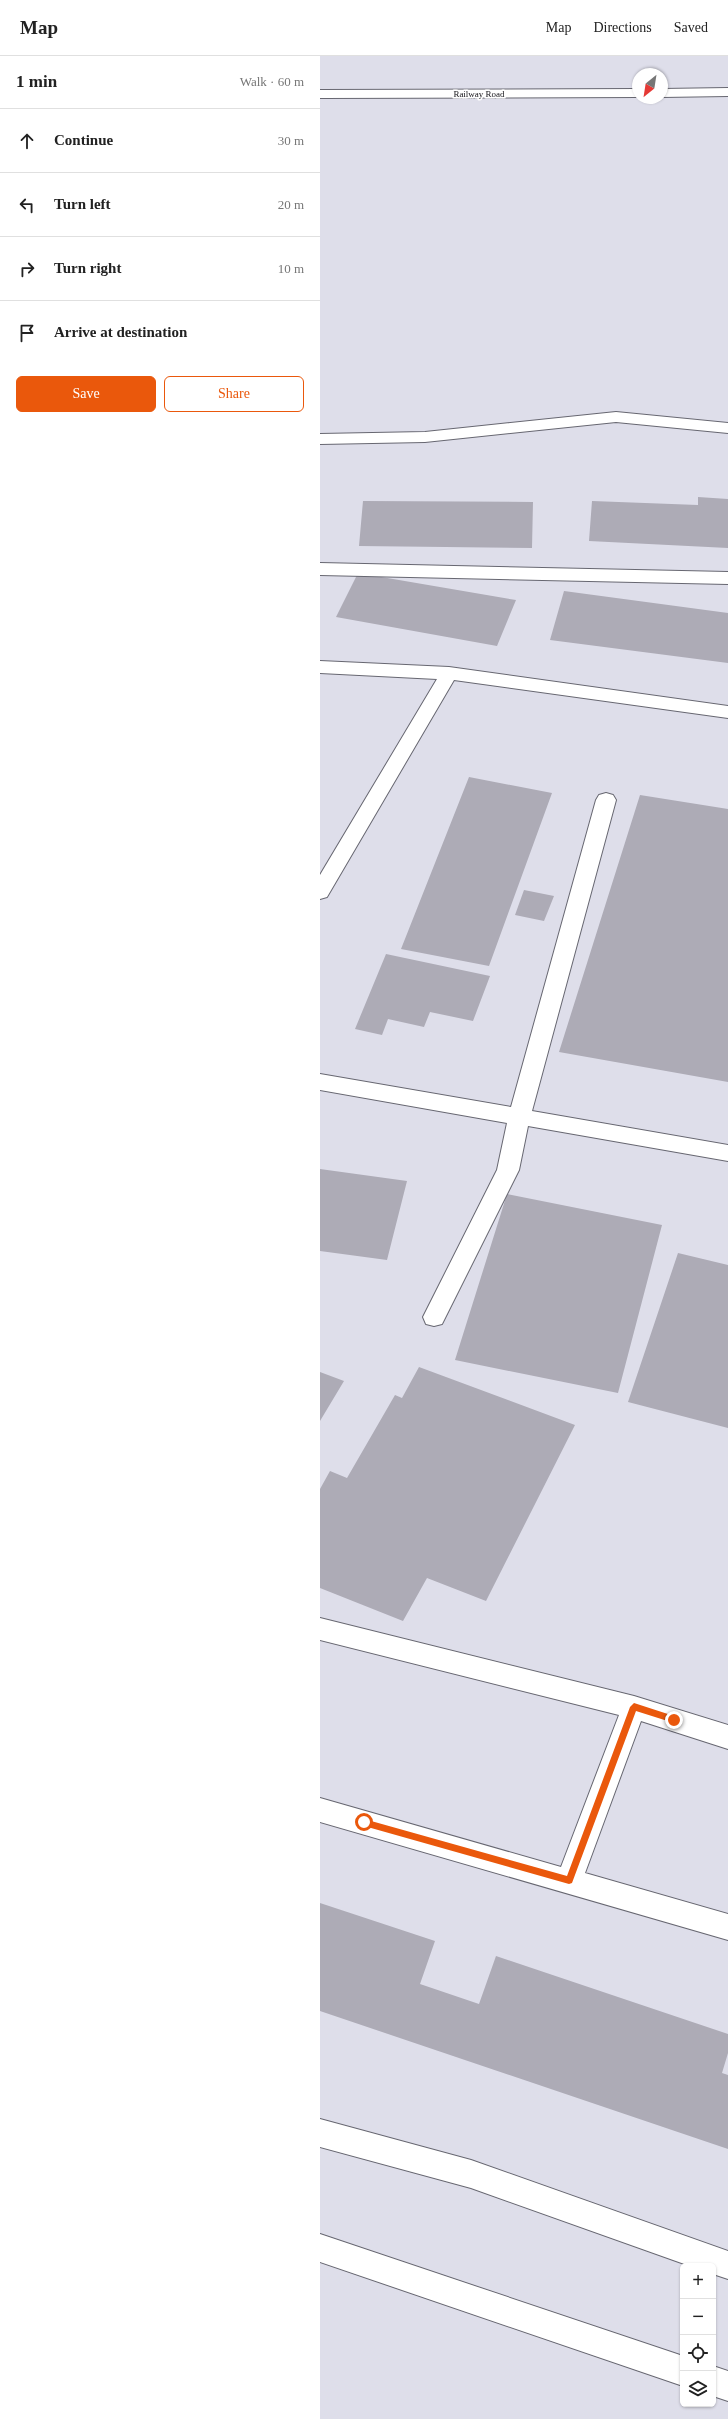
<!DOCTYPE html>
<meta charset="utf-8">
<style>
body{margin:0;font-family:"Times New Roman",serif;background:#f6f6f6;color:#222}
.controls{position:absolute;right:12px;bottom:12px;display:grid;overflow:hidden;border-radius:6px;box-shadow:0 1px 3px #0004}
.controls button{width:36px;height:36px;display:grid;place-items:center;padding:0;border:0;border-bottom:1px solid #e0e0e0;background:#fff;color:#222;font:20px sans-serif}
.compass{position:absolute;left:312px;top:12px;width:36px;height:36px;border-radius:50%;background:#fff;box-shadow:0 1px 3px #0004;rotate:210deg}
.stop{position:absolute;width:12px;height:12px;margin:-9px;border:3px solid #ea580c;border-radius:50%;background:#fff}
.stop.end{background:#ea580c;border-color:#fff;box-shadow:0 1px 4px #0008}
.list{margin:0;padding:0;list-style:none}
h2{display:flex;justify-content:space-between;align-items:center;height:52px;margin:0;padding:0 16px;font-size:17px}
h2 small{font-size:13px;font-weight:400;color:#767676}
.list li{display:grid;grid-template-columns:26px 1fr auto;gap:12px;align-items:center;box-sizing:border-box;height:64px;padding:0 16px;border-top:1px solid #e0e0e0}
.list b{display:block;font-size:15px;white-space:nowrap}
.list em{font-size:13px;font-style:normal;color:#767676}
.actions{display:flex;gap:8px;padding:12px 16px}
.actions a{flex:1;padding:9px 0;border:1px solid #ea580c;border-radius:6px;text-align:center;font-size:14px;color:#ea580c}
.actions .main{background:#ea580c;color:#fff}
.icon{flex:none;width:22px;height:22px;fill:none;stroke:currentColor;stroke-width:2;stroke-linecap:round;stroke-linejoin:round}
.map{position:relative;flex:none;width:408px;height:2363px;overflow:hidden}
header{display:flex;align-items:center;gap:24px;box-sizing:border-box;height:56px;padding:0 20px;background:#fff;border-bottom:1px solid #e0e0e0}
header strong{font-size:19px}
nav{display:flex;gap:22px;margin-inline-start:auto;font-size:14px}
main{display:flex}
aside{flex:1;background:#fff}
.map>svg:first-child{display:block}
.building{fill:#adabb6}
.lines{fill:none;stroke-linecap:round;stroke-linejoin:round}
.minor-casing{stroke:#676771;stroke-width:2}
.minor{fill:#fff;fill-rule:evenodd}
.route{fill:#ea580c}
.labels{text-anchor:middle;stroke-width:3;stroke-linejoin:round;paint-order:stroke}
.far-street-label{font-size:9px;fill:#151419;stroke:#fff}
</style>
<header>
<strong>Map</strong>
<nav><a>Map</a><a>Directions</a><a>Saved</a></nav>
</header>
<main>
<aside>
<h2>1 min<small>Walk · 60 m</small></h2>
<ul class="list">
<li><svg class="icon" aria-label="ahead" viewBox="0 0 24 24"><path d="M12 20V5M6 11l6-6 6 6"/></svg><div><b>Continue</b></div><em>30 m</em></li>
<li><svg class="icon" aria-label="left" viewBox="0 0 24 24"><path d="M17 20v-9H6M10 6l-5 5 5 5"/></svg><div><b>Turn left</b></div><em>20 m</em></li>
<li><svg class="icon" aria-label="right" viewBox="0 0 24 24"><path d="M7 20v-9h11M14 6l5 5-5 5"/></svg><div><b>Turn right</b></div><em>10 m</em></li>
<li><svg class="icon" aria-label="arrive" viewBox="0 0 24 24"><path d="M6 21V4h12l-3 4 3 4H6"/></svg><div><b>Arrive at destination</b></div></li>
</ul>
<div class="actions"><a class="main">Save</a><a>Share</a></div>
</aside>
<div class="map">
<svg width="408" height="2363" viewBox="0 0 408 2363">
<rect width="100%" height="100%" fill="#dedeea"/>
<!-- building -->
<path class="building" d="M 378,441 L 408,443 L 408,492 L 269,485 L 272,445 L 378,449 Z
M 43,445 L 213,446 L 212,492 L 39,490 Z
M 38,517 L 196,544 L 177,590 L 16,561 Z
M 244,535 L 408,557 L 408,607 L 230,584 Z
M 149,721 L 232,737 L 169,910 L 81,893 Z
M 320,739 L 408,753 L 408,1026 L 239,996 Z
M 204,834 L 234,840 L 224,865 L 195,859 Z
M 66,898 L 170,920 L 153,965 L 110,956 L 104,971 L 68,963 L 62,979 L 35,973 Z
M 0,1113 L 87,1125 L 67,1204 L 0,1195 Z
M 187,1138 L 342,1169 L 298,1337 L 135,1304 Z
M 358,1197 L 408,1209 L 408,1372 L 308,1346 Z
M 99,1311 L 255,1369 L 166,1545 L 107,1522 L 83,1565 L 0,1532 L 0,1433 L 10,1415 L 27,1422 L 75,1339 L 82,1342 Z
M 0,1316 L 24,1325 L 0,1365 Z
M 0,1847 L 115,1885 L 100,1928 L 159,1948 L 176,1900 L 408,1978 L 408,1997 L 402,2017 L 408,2019 L 408,2093 L 0,1955 Z"/>
<g class="lines">
<defs>
<path id="minor" d="M 408,32 L 408,40 L 342,41 L 342,33 Z
M 318,33 L 318,41 L 0,42 L 0,34 Z
M 296,356 L 408,367 L 408,377 L 296,366 L 105,386 L 0,388 L 0,378 L 105,376 Z
M 0,507 L 408,516 L 408,528 L 0,519 Z
M 0,605 L 129,611 L 408,650 L 408,662 L 134,624 L 7,841 L 0,843 L 0,819 L 117,623 L 0,617 Z
M 286,737 L 293,739 L 296,744 L 212,1055 L 408,1089 L 408,1105 L 208,1070 L 199,1114 L 122,1268 L 114,1270 L 106,1268 L 103,1261 L 177,1114 L 187,1067 L 0,1034 L 0,1018 L 191,1051 L 276,744 L 279,739 Z
M 0,1562 L 314,1640 L 408,1669 L 408,1693 L 321,1665 L 265,1817 L 408,1858 L 408,1884 L 0,1766 L 0,1742 L 241,1811 L 299,1659 L 0,1584 Z
M 0,2063 L 151,2104 L 408,2195 L 408,2223 L 393,2218 L 393,2210 L 370,2210 L 151,2132 L 0,2091 Z
M 0,2178 L 363,2300 L 363,2330 L 0,2206 Z
M 393,2310 L 408,2315 L 408,2345 L 393,2340 Z"/>
</defs>
<!-- minor casing -->
<use href="#minor" class="minor-casing"/>
<!-- minor -->
<use href="#minor" class="minor"/>
</g>
<!-- route -->
<path class="route" d="M 314,1647 L 354,1660 L 358,1664 L 354,1667 L 316,1655 L 252,1827 L 249,1828 L 44,1770 L 40,1766 L 44,1763 L 247,1820 L 310,1651 Z"/>
<g class="labels">
<!-- far-street labels -->
<g class="far-street-label">
<text x="159" y="41">Railway Road</text>
</g>
</g>
</svg>
<div class="controls">
<button>+</button>
<button>−</button>
<button><svg class="icon" aria-label="locate" viewBox="0 0 24 24"><circle cx="12" cy="12" r="6"/><path d="M12 2v4M12 18v4M2 12h4M18 12h4"/></svg></button>
<button><svg class="icon" aria-label="layers" viewBox="0 0 24 24"><path d="M12 4l9 5-9 5-9-5zM3 14l9 5 9-5"/></svg></button>
</div>
<svg class="compass" viewBox="-18 -18 36 36"><path d="M0-13l5 13h-10z" fill="#e53935"/><path d="M0 13l5-13h-10z" fill="#767676"/></svg>
<div class="stop" style="left:44px;top:1766px"></div>
<div class="stop end" style="left:354px;top:1664px"></div>
</div>
</main>
